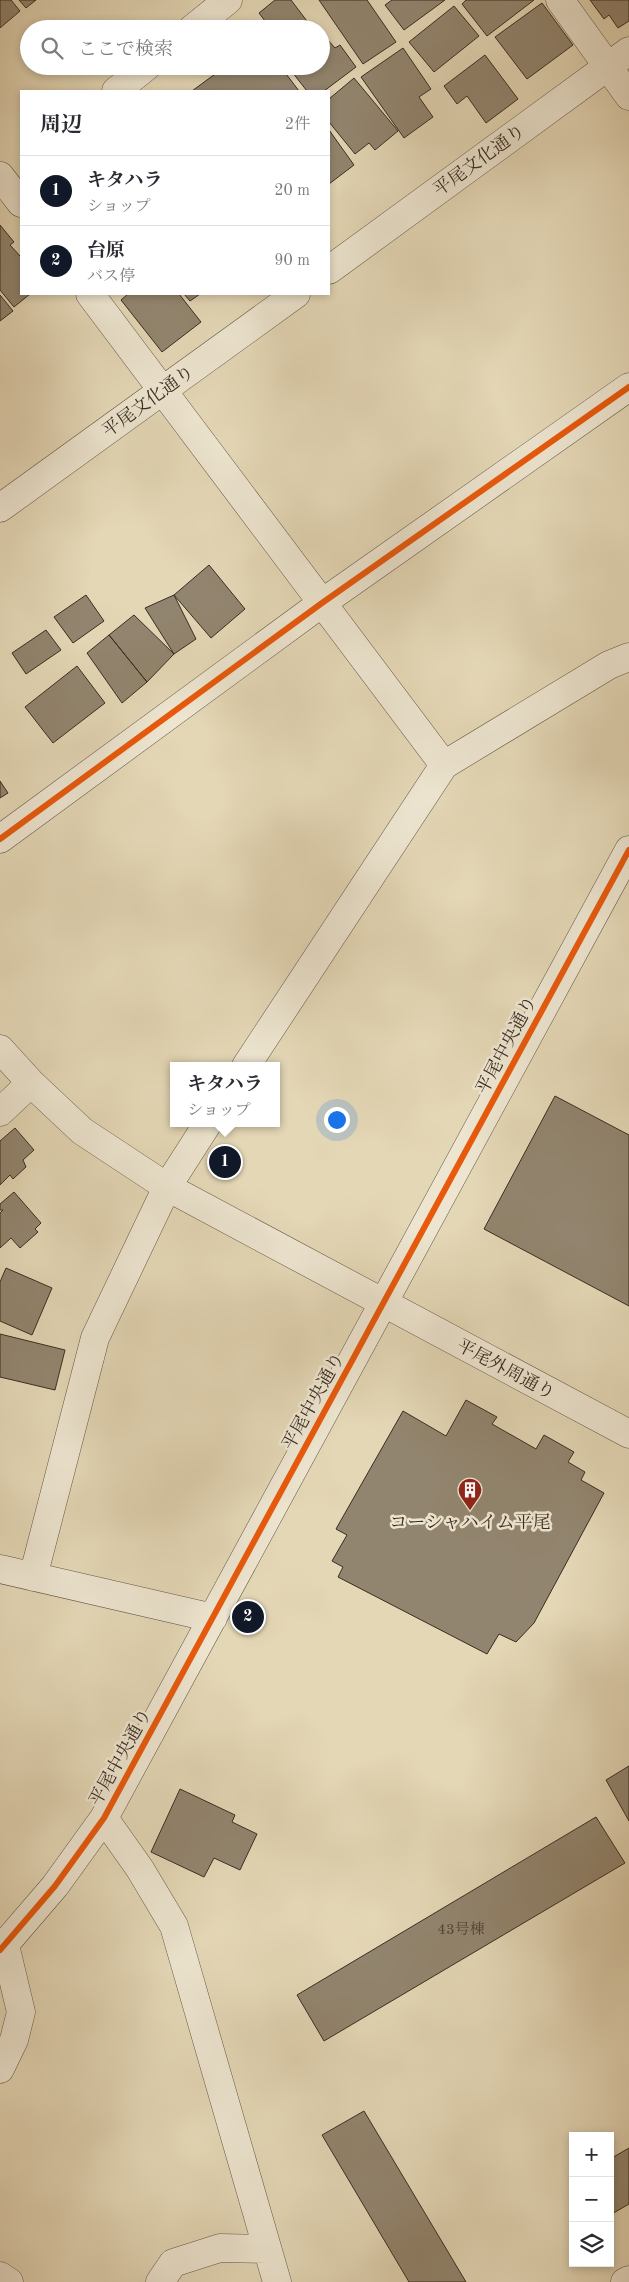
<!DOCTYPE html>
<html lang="ja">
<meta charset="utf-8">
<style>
body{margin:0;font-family:"Old Standard TT","Noto Serif JP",serif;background:#f7f7f7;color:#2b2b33}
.controls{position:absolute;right:15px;bottom:15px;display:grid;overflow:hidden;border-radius:0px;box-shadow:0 2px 8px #0003}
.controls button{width:45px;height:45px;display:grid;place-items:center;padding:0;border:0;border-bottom:1px solid #e1e1e2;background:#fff;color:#2b2b33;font:25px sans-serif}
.you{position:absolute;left:336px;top:1119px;width:18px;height:18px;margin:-12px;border:4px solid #fff;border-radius:50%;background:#1a73e8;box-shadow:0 0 0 8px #1a73e833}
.badge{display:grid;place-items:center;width:32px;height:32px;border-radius:50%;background:#111827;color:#fff;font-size:16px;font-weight:700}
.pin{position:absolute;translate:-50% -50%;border:2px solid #fff;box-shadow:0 1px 5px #0006}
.popup{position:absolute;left:170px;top:1062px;width:110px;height:65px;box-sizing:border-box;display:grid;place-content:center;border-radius:0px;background:#fff;filter:drop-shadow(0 1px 4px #0005);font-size:16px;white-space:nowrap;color:#7c7c81}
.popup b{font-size:19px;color:#2b2b33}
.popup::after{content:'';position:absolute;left:50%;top:100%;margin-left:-10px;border:10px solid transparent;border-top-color:#fff}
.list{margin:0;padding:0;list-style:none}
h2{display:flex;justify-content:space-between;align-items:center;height:65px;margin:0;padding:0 20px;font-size:21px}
h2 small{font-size:16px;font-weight:400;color:#7c7c81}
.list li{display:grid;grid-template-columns:32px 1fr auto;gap:15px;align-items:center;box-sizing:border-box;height:70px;padding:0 20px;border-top:1px solid #e1e1e2}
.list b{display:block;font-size:19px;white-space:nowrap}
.list p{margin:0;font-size:16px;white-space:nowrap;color:#7c7c81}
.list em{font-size:16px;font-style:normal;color:#7c7c81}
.icon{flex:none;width:28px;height:28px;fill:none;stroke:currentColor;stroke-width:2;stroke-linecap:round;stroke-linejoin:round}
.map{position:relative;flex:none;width:629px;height:2282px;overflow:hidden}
.search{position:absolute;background:#fff;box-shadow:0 2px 8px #0003;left:20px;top:20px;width:310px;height:55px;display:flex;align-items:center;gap:12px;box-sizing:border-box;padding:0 18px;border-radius:28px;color:#7c7c81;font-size:19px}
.panel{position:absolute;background:#fff;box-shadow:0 2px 8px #0003;left:20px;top:90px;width:310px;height:205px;border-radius:0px}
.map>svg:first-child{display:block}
.building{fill:#92856f;stroke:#392c22}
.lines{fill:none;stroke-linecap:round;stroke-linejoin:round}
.minor-casing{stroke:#645747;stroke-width:29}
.minor{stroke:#ede5d0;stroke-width:28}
.cycleway-casing{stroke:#ede5d0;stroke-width:9}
.cycleway{stroke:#e8590c;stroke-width:6}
.labels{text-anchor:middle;stroke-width:5;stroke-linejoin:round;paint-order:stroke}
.number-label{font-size:15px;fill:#4f4235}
.street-label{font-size:18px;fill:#392c22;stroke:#ede5d0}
.poi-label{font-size:18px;fill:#392c22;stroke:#ede5d0}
</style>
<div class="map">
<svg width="629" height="2282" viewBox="0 0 629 2282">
<rect width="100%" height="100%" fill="#e4d7b6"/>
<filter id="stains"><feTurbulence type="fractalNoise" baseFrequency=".004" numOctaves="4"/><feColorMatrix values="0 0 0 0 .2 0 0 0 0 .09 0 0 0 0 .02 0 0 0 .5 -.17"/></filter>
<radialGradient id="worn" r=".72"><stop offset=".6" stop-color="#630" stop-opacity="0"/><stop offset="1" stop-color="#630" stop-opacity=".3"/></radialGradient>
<!-- building -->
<path class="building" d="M 0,0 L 11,0 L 20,11 L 0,28 Z
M 19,0 L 36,0 L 26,8 Z
M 275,0 L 291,0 L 313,29 L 262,29 L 260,27 L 265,21 L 259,13 Z
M 319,0 L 367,0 L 396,42 L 363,64 Z
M 392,0 L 445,0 L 404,30 L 385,5 Z
M 466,0 L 534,0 L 487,36 L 462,4 Z
M 590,0 L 629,0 L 629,21 L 618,28 L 609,15 L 604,19 Z
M 542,3 L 573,45 L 527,79 L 495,37 Z
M 454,6 L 479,36 L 434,72 L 409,42 Z
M 327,39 L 335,48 L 340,45 L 356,67 L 324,91 L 307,91 L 289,68 L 321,66 L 321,43 Z
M 403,48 L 431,89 L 419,97 L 433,117 L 404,138 L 361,77 Z
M 485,55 L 518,99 L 486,123 L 467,96 L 457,104 L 444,86 Z
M 226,66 L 280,66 L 299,91 L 192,91 Z
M 354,78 L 398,131 L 375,150 L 369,143 L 355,154 L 329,122 L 329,99 Z
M 329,130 L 354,165 L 329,184 Z
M 0,225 L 14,242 L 10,245 L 21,257 L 21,294 L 30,294 L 14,307 L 0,290 Z
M 128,294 L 179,294 L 201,322 L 162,352 L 121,300 Z
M 184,294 L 200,294 L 190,301 Z
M 0,295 L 13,311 L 0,321 Z
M 209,565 L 245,609 L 211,638 L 174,595 Z
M 86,595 L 104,621 L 73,643 L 54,617 Z
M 174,595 L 196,639 L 174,654 L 145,608 Z
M 134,615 L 174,654 L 147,682 L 109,635 Z
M 46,630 L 61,650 L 26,674 L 12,653 Z
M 109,635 L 147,682 L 122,703 L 87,653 Z
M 77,666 L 105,703 L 53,743 L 25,707 Z
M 0,781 L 8,793 L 0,798 Z
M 555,1096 L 629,1135 L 629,1306 L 484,1229 Z
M 15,1128 L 34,1150 L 23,1160 L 26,1167 L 13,1179 L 10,1175 L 0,1185 L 0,1141 Z
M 14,1192 L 41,1223 L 35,1229 L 38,1232 L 20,1248 L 11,1238 L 0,1248 L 0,1213 L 3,1210 L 0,1210 L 0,1204 Z
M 6,1268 L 52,1288 L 32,1335 L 0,1321 L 0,1282 Z
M 0,1334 L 65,1350 L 55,1390 L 0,1377 Z
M 466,1400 L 497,1417 L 492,1424 L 536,1449 L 544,1435 L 574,1452 L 568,1462 L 585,1472 L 581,1480 L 604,1493 L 534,1623 L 516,1642 L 499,1634 L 487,1654 L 338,1577 L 343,1567 L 332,1561 L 347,1535 L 336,1529 L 403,1411 L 446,1436 Z
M 629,1766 L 629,1821 L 606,1780 Z
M 180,1789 L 235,1815 L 232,1822 L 257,1834 L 240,1870 L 214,1858 L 204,1877 L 151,1852 Z
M 596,1817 L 625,1863 L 324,2041 L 297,1995 Z
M 364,2111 L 466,2282 L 409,2282 L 322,2135 Z
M 629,2148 L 629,2204 L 610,2215 L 610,2159 Z"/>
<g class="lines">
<defs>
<path id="minor" d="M 560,0 L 629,96
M 192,29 L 228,0
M 116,91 L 147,66
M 0,176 L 21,203
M 329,270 L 629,51
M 90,294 L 444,765
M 0,508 L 296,294
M 0,839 L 322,603 L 629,387
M 0,1049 L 31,1083 L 82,1131 L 167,1187 L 629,1434
M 246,1066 L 444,765 L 609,665 L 629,657
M 0,1112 L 31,1083
M 0,1569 L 213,1618
M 33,1577 L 95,1338 L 167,1187 L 208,1123
M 104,1818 L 140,1869 L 174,1926 L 277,2282
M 0,1950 L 55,1886 L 104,1818 L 629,850
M 0,2069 L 14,2040 L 21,2012 L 5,1945
M 0,2276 L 9,2282
M 160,2282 L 173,2263 L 220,2248 L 267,2249
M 625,2282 L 629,2280"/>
</defs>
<!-- minor casing -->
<use href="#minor" class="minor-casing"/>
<!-- minor -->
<use href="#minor" class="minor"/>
<defs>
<path id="cycleway" d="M 0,839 L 322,603 L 629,387
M 0,1950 L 55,1886 L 104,1818 L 629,850"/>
</defs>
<!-- cycleway casing -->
<use href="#cycleway" class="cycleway-casing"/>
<!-- cycleway -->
<use href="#cycleway" class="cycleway"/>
</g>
<!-- icons -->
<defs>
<symbol id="building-pin" viewBox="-11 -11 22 30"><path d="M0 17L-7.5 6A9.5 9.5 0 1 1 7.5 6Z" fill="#8f2418" stroke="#ede5d0"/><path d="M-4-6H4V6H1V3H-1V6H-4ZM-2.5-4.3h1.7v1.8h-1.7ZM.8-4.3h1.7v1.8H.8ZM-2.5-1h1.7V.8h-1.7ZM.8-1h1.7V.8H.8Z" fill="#fff"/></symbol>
</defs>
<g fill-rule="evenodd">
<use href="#building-pin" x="456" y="1476" width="28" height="38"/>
</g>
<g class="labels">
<!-- number labels -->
<g class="number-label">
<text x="461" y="1934">43号棟</text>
</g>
<!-- street labels -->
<g class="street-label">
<text transform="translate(479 160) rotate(-36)" y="6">平尾文化通り</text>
<text transform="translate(148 401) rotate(-36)" y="6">平尾文化通り</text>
<text transform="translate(506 1045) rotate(-62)" y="6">平尾中央通り</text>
<text transform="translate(506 1369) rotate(28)" y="6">平尾外周通り</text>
<text transform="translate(313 1401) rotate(-61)" y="6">平尾中央通り</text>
<text transform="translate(120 1757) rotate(-61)" y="6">平尾中央通り</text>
</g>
<!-- poi labels -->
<g class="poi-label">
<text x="470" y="1528">コーシャハイム平尾</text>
</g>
</g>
<rect width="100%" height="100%" filter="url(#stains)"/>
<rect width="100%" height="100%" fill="url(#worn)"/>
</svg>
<div class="controls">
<button>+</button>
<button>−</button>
<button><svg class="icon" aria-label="layers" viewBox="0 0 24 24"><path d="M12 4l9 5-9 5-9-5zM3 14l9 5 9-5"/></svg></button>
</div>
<div class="you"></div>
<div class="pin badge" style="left:225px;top:1162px">1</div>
<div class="popup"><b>キタハラ</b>ショップ</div>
<div class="pin badge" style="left:248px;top:1617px">2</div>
<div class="search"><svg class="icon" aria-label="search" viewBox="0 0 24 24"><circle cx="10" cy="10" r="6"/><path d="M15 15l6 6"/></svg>ここで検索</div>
<section class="panel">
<h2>周辺<small>2件</small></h2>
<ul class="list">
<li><span class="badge">1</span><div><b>キタハラ</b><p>ショップ</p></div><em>20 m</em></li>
<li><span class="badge">2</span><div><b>台原</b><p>バス停</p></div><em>90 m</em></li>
</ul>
</section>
</div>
